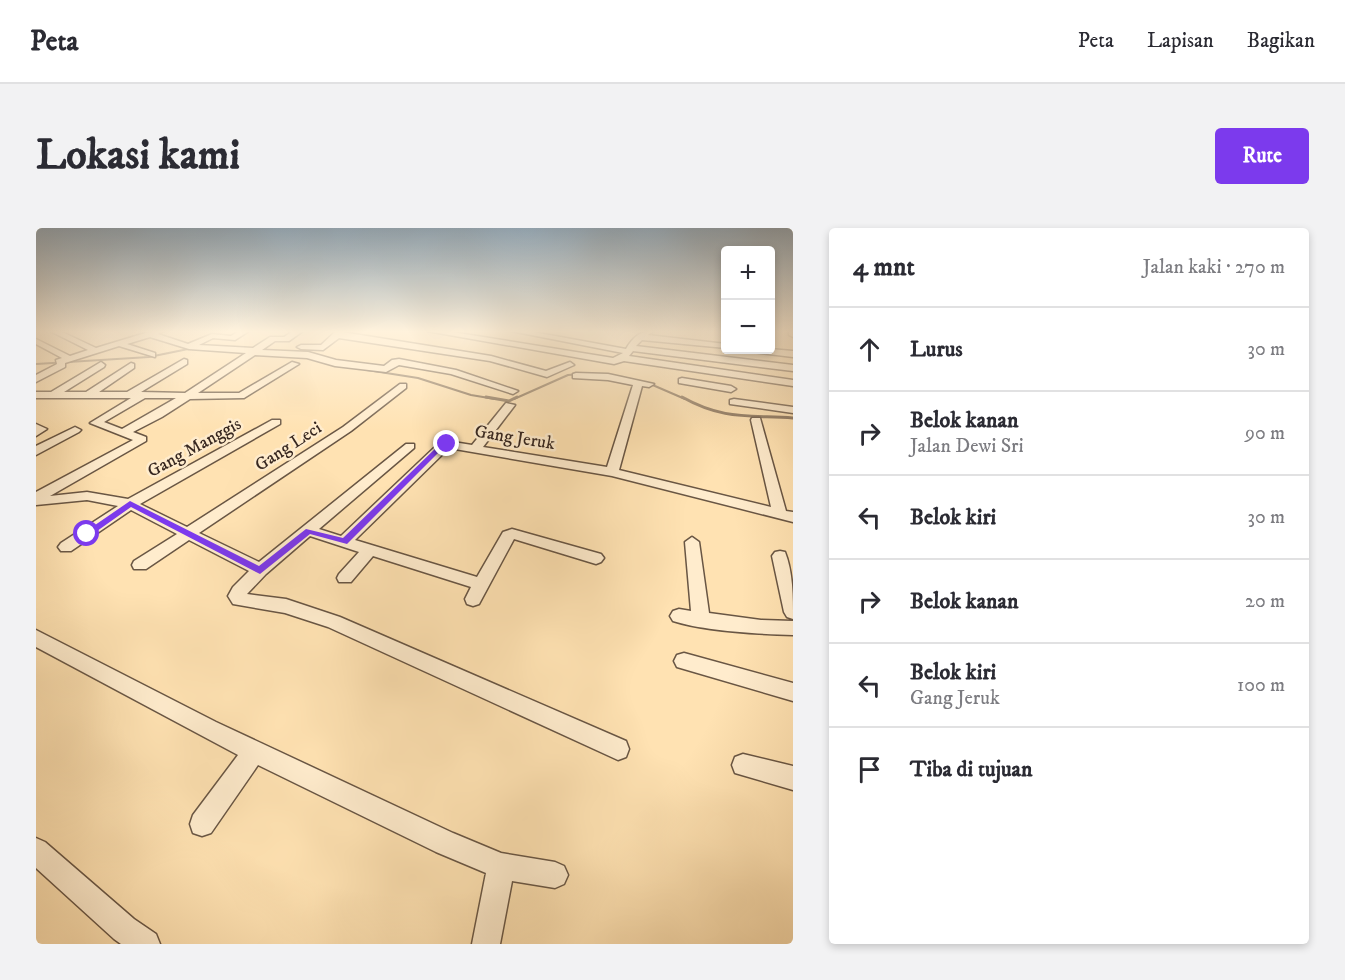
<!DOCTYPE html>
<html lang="id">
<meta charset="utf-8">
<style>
body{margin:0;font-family:"IM FELL DW Pica",serif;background:#f2f2f3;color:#2b2b33}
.controls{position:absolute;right:18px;top:18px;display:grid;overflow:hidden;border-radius:6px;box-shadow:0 3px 9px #0003}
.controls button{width:54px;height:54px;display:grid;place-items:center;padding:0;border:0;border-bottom:2px solid #e1e1e2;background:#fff;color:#2b2b33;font:30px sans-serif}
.stop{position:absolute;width:18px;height:18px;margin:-14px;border:4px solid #7c3aed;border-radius:50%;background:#fff}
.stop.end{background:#7c3aed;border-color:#fff;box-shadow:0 2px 6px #0008}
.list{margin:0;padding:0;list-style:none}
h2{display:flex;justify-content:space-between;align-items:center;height:78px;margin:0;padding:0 24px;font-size:26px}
h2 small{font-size:20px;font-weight:400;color:#7c7c81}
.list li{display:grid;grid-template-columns:39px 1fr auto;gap:18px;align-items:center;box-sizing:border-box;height:84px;padding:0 24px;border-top:2px solid #e1e1e2}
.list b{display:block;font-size:22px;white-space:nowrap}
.list p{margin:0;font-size:20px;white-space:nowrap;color:#7c7c81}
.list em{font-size:20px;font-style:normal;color:#7c7c81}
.icon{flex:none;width:33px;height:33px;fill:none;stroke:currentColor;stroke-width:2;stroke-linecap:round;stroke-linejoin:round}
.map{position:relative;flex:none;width:757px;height:716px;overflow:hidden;border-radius:6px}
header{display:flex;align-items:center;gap:36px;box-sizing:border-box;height:84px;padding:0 30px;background:#fff;border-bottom:2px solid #e1e1e2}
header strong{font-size:28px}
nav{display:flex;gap:33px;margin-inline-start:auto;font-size:21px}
.intro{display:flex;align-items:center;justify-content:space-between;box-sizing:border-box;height:144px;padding:0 36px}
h1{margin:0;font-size:42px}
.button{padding:15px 27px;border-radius:6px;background:#7c3aed;color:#fff;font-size:21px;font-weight:700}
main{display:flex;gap:36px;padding:0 36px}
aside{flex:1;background:#fff;border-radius:6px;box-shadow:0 3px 9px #0003}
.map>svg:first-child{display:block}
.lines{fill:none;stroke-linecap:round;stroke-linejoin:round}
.stream-far1{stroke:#86715a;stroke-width:2}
.stream{stroke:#86715a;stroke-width:3}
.street-casing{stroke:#695644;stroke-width:3}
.street{fill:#ffeccd;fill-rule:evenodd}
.route{fill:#7c3aed}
.labels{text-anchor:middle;stroke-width:5;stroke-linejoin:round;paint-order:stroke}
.far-street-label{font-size:18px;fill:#372720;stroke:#ffeccd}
</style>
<header>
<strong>Peta</strong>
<nav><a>Peta</a><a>Lapisan</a><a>Bagikan</a></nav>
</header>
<div class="intro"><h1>Lokasi kami</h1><a class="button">Rute</a></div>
<main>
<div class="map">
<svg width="757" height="716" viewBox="0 0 757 716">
<rect width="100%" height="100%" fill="#ffe2b2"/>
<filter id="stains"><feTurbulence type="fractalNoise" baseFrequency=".00333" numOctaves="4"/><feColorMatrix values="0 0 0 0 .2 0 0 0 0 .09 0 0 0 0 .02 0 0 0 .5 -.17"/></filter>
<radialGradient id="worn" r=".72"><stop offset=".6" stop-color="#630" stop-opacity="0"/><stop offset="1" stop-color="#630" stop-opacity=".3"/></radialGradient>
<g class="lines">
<!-- stream-far1 -->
<path class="stream-far1" d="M 0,136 L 113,129 L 157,120
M 331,142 L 382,150 L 435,167 L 459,171
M 612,155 L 649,171
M 478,171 L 532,147 L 544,146"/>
<!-- stream -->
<path class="stream" d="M 450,169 L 473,173 L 481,169
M 646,169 C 687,192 712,187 757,190"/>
<defs>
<path id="street" d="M 14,103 L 24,103 L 60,120 L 116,103 L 128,103 L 122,106 L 152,116 L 176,106 L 195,108 L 203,103 L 213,103 L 199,112 L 177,110 L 163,117 L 217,120 L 234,109 L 248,109 L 257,103 L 267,103 L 253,113 L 239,113 L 226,122 L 272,124 L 300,132 L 348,138 L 356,132 L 363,131 L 420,142 L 482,163 L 477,166 L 415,146 L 363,137 L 350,144 L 299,138 L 271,130 L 219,127 L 162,165 L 203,165 L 256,134 L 263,136 L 208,170 L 154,171 L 126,189 L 97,204 L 110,209 L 110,213 L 14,268 L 51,264 L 92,271 L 236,192 L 244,192 L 244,196 L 104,276 L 151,299 L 307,199 L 364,156 L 370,156 L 370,160 L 315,203 L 163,305 L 223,334 L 370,216 L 378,216 L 378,220 L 283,301 L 305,308 L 401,217 L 411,213 L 436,217 L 470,175 L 479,177 L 447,219 L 571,239 L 597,157 L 572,152 L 537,150 L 537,146 L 540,145 L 572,146 L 618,156 L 613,159 L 606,158 L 583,242 L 735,279 L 715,192 L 716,190 L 724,190 L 750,283 L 757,284 L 757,294 L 576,248 L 413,220 L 319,312 L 441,349 L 467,304 L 476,301 L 565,326 L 568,330 L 565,334 L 560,336 L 478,311 L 443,376 L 437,378 L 431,376 L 429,371 L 435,359 L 337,328 L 315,354 L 303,354 L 301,350 L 303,346 L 323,324 L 274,308 L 230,346 L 211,366 L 250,371 L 304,389 L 590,513 L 593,521 L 590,529 L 582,532 L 292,399 L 249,385 L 197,376 L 192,368 L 197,359 L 213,343 L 153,312 L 110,341 L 98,341 L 96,337 L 98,333 L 141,306 L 95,282 L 35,323 L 25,323 L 22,319 L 25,315 L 82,278 L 51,272 L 0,277 L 0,264 L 97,212 L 54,195 L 95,170 L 0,170 L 0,164 L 15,164 L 65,134 L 69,137 L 68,139 L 28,164 L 50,164 L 95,135 L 98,136 L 98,140 L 63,164 L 91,164 L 148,131 L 151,132 L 151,136 L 105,164 L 149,165 L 210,125 L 153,121 L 114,109 L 91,116 L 119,125 L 119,129 L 83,118 L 29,135 L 29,139 L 0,154 L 0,147 L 21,136 L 20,132 L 26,130 L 0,116 L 0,111 L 34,128 L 52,122 ZM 109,170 L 140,170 L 86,201 L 68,194 Z
M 300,103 L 455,128 L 510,143 L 534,134 L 538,137 L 511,149 L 454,133 L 303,110 L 287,122 L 265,121 L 261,119 L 265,117 L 285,117 Z
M 391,103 L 410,103 L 577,130 L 587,125 L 475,103 L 492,103 L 590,121 C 597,109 604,103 618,103 L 612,107 L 690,116 L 690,120 L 606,112 L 600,118 L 757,137 L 757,143 L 597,123 L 593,128 L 757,152 L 757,158 L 588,133 L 578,136 Z
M 753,103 L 757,103 L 757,109 L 753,107 Z
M 734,121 L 757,123 L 757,129 L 717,124 L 713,122 Z
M 646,150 L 695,158 L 700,161 L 695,164 L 643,155 L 643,151 Z
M 698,171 L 757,179 L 757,185 L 694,176 L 694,172 Z
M 0,196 L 11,201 L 0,208 Z
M 39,199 L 45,202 L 43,204 L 0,227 L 0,218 Z
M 656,309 L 663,314 L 673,385 L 725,392 L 757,393 L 757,407 C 723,406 668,403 637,393 L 634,388 L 637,383 L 643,381 L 655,383 L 649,314 Z
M 744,323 L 749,324 C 757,344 757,369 757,391 L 751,389 L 748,384 L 736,328 L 739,324 Z
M 0,402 L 180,494 L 417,605 L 465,625 L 519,634 L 528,638 L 532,647 L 528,656 L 519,660 L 476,653 L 464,716 L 436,716 L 450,645 L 400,624 L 222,537 L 175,605 L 166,608 L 157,605 L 154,596 L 157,587 L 202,527 L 0,419 Z
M 648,425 L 757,455 L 757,473 L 641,439 L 638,433 L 641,427 Z
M 707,526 L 757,538 L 757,562 L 699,545 L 696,537 L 699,529 Z
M 0,610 L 9,614 L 98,691 L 120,706 L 124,716 L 85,716 L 78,711 L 0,640 Z"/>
</defs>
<!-- street casing -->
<use href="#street" class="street-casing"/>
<!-- street -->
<use href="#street" class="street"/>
</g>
<!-- sky -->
<linearGradient id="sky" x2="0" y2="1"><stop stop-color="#96adbe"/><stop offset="0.51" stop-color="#fff2dc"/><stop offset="1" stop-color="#fff2dc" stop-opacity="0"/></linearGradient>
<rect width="757" height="203" fill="url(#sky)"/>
<!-- route -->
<path class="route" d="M 411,214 L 413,217 L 407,220 L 311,316 L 274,306 L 224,346 L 95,279 L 54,308 L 46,306 L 94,273 L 223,338 L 270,301 L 307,310 L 403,217 Z"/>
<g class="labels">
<!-- far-street labels -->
<g class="far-street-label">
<text transform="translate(479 209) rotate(9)" y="6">Gang Jeruk</text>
<text transform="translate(252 218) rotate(-33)" y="6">Gang Leci</text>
<text transform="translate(158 219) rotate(-29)" y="6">Gang Manggis</text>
</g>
</g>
<rect width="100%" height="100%" filter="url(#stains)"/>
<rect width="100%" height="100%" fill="url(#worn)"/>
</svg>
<div class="controls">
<button>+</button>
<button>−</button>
</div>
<div class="stop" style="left:51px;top:306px"></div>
<div class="stop end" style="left:411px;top:216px"></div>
</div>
<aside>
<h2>4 mnt<small>Jalan kaki · 270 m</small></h2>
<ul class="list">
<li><svg class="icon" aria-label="ahead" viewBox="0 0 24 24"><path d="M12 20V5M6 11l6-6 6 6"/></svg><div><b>Lurus</b></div><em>30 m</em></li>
<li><svg class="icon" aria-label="right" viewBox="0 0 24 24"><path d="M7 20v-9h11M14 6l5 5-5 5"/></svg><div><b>Belok kanan</b><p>Jalan Dewi Sri</p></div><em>90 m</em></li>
<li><svg class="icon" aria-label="left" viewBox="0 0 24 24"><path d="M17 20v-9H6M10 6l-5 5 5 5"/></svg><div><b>Belok kiri</b></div><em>30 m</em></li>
<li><svg class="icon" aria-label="right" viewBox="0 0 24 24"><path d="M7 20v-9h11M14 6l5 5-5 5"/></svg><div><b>Belok kanan</b></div><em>20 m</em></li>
<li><svg class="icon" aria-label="left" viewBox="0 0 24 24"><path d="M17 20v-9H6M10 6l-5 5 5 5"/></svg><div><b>Belok kiri</b><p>Gang Jeruk</p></div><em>100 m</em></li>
<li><svg class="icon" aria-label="arrive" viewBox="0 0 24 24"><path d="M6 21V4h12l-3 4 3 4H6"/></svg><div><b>Tiba di tujuan</b></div></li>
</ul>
</aside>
</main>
